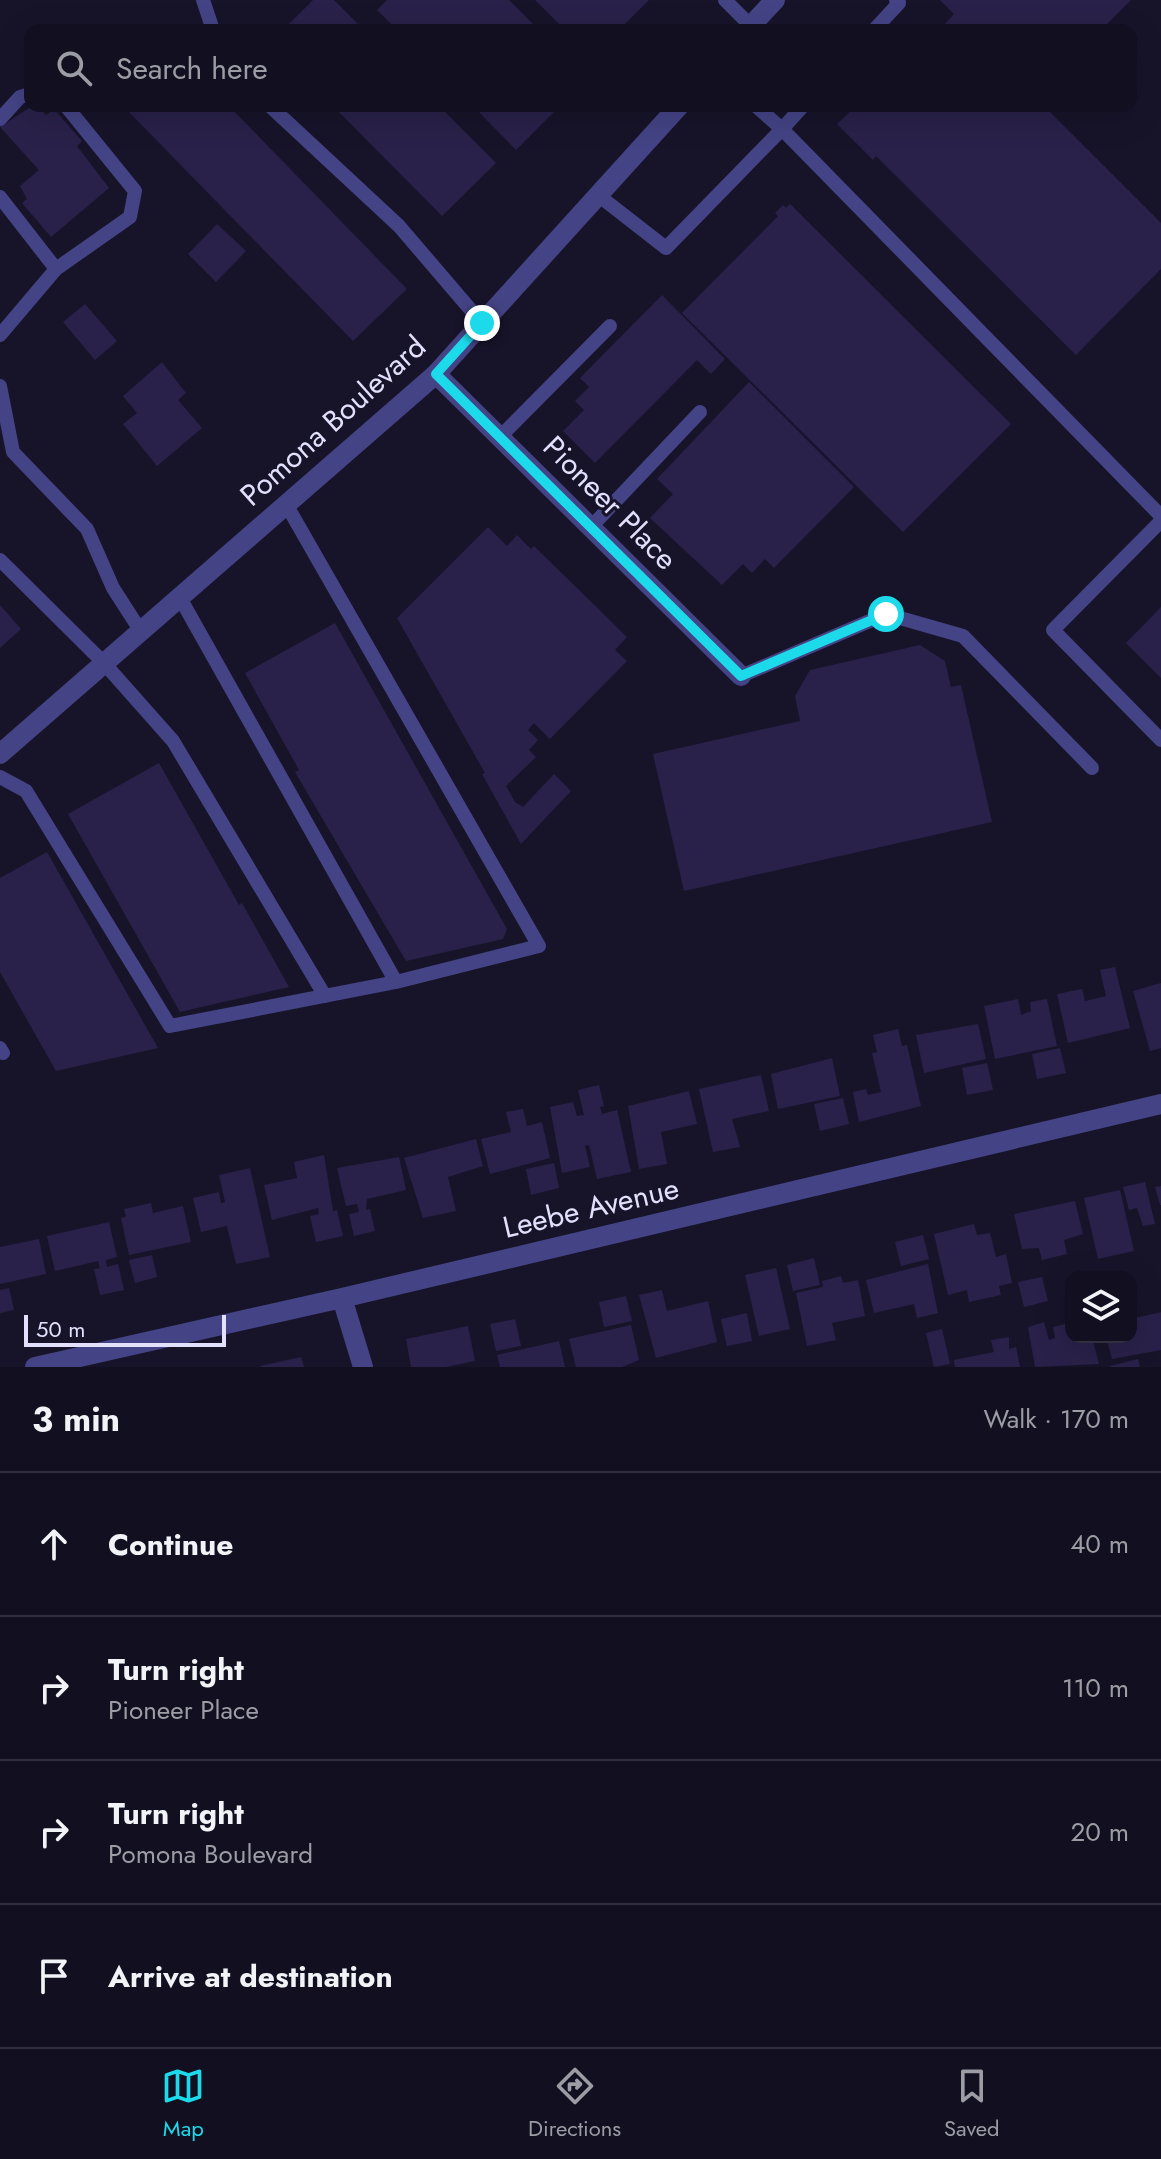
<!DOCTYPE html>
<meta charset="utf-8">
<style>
body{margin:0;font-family:Jost,sans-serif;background:#1e1d2d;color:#f1f3f6}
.controls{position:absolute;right:24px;bottom:24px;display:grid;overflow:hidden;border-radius:16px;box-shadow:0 8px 32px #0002}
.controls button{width:72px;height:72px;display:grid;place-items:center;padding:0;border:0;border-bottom:2px solid #302f3e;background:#110f20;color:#f1f3f6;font:40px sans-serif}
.scale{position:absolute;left:24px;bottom:20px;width:202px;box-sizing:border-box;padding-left:8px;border:4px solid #e2e0fc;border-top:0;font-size:22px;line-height:28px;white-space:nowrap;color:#e2e0fc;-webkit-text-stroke:6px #17142a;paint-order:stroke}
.stop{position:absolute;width:24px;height:24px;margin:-18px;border:6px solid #1ddaea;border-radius:50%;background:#fff}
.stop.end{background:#1ddaea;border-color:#fff;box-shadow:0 2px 8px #0008}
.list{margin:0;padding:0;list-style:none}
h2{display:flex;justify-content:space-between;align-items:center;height:104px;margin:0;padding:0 32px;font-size:34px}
h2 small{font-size:26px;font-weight:400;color:#9c9ca5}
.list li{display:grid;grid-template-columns:52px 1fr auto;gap:24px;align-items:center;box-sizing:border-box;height:144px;padding:0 32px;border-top:2px solid #302f3e}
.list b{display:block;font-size:30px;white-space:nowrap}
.list p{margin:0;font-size:26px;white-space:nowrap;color:#9c9ca5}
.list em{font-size:26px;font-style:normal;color:#9c9ca5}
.icon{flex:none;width:44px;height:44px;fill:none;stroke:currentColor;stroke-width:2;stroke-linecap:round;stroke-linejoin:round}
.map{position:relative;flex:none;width:1161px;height:1367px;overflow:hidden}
.search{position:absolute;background:#110f20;box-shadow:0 8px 32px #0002;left:24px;right:24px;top:24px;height:88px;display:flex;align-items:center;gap:20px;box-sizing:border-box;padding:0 28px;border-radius:16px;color:#9c9ca5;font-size:30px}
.sheet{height:680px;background:#110f20}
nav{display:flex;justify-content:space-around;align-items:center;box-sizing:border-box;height:112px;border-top:2px solid #302f3e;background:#110f20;font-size:22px;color:#9c9ca5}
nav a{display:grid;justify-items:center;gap:4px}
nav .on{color:#1ddaea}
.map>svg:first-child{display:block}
.building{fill:#292149}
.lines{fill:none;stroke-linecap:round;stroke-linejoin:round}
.service{stroke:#444385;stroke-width:14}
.minor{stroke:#444385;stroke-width:20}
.tertiary{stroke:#444385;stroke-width:20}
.route{stroke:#1ddaea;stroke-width:10}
.labels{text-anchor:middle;stroke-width:6;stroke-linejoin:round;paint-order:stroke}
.street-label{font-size:30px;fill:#e2e0fc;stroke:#17142a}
</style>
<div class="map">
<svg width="1161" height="1367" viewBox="0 0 1161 1367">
<rect width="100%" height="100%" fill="#17142a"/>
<!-- building -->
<path class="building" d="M 313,0 L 334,0 L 364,30 L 283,30 Z
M 387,0 L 509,0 L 539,30 L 397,30 L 377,10 Z
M 535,0 L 649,0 L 619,30 L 565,30 Z
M 940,0 L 1131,0 L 1101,30 L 939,30 L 954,14 Z
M 32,106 L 38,106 L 46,115 L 54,109 L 82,141 L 77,146 L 109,188 L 51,237 L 22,203 L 27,199 L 20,186 L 39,170 L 0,127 Z
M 123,106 L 229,106 L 407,289 L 353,341 Z
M 333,106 L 439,106 L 496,163 L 442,216 Z
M 473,106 L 560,106 L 516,150 Z
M 856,106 L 1044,106 L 1161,223 L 1161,269 L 1076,355 L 876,156 L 873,160 L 837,124 Z
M 790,204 L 1011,424 L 903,532 L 682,313 L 778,216 L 775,213 L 783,205 L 786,208 Z
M 217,224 L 246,251 L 216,282 L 188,254 Z
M 662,295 L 725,359 L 711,374 L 697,360 L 595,463 L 563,431 L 584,410 L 575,401 L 589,387 L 580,378 Z
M 85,304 L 117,341 L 95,360 L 63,322 Z
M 162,362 L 186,393 L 178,400 L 202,428 L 157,466 L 123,424 L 137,413 L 123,396 Z
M 749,382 L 854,487 L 774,568 L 765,559 L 752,573 L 743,564 L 722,585 L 650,518 L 673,494 L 657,479 Z
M 488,527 L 507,546 L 517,535 L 531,549 L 534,546 L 627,637 L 615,650 L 627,661 L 550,739 L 534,723 L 528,730 L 538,740 L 529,750 L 536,757 L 506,786 L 515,802 L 523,807 L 554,774 L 571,791 L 521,844 L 482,774 L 485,773 L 397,618 Z
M 0,605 L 21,629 L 0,648 Z
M 1161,607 L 1161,678 L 1126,643 Z
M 335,623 L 507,929 L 503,939 L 406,961 L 295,772 L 299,770 L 245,673 Z
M 920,645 L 945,661 L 951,687 L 961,685 L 992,822 L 684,891 L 653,754 L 800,721 L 795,696 L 810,670 Z
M 159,763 L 239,905 L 242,903 L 289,987 L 180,1012 L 68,814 Z
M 47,852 L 158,1048 L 56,1071 L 0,972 L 0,878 Z
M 1115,967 L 1130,1028 L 1068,1043 L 1057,994 L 1082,989 L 1085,1001 L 1106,996 L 1100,970 Z
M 1161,983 L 1161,1048 L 1150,1051 L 1133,991 Z
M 1018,999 L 1021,1015 L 1031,1011 L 1030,1002 L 1047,999 L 1057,1046 L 995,1059 L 984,1006 Z
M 978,1024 L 986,1059 L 924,1073 L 916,1035 Z
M 898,1029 L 902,1046 L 907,1045 L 921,1106 L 859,1122 L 853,1092 L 866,1089 L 868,1095 L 881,1092 L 872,1053 L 877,1052 L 873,1035 Z
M 1060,1048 L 1066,1073 L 1037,1079 L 1032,1054 Z
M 832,1058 L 840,1096 L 778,1109 L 771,1074 Z
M 987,1063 L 993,1090 L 967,1095 L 962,1068 Z
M 761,1075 L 769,1111 L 732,1119 L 740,1147 L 713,1152 L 699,1089 Z
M 599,1085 L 604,1106 L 600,1107 L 602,1114 L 617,1110 L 631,1172 L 597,1179 L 589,1145 L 585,1146 L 590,1167 L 562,1173 L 550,1107 L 573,1102 L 577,1116 L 584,1115 L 578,1090 Z
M 689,1091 L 697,1124 L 661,1132 L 667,1164 L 639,1169 L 628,1106 Z
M 843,1098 L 849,1124 L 820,1131 L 814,1104 Z
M 523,1109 L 527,1126 L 542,1122 L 550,1158 L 490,1174 L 481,1139 L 511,1132 L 506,1112 Z
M 476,1139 L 483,1166 L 448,1177 L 456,1211 L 423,1218 L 404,1158 Z
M 324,1155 L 333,1211 L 337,1210 L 343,1236 L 316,1242 L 310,1216 L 319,1214 L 318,1208 L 272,1220 L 264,1185 L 297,1178 L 294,1162 Z
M 399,1157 L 406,1190 L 367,1199 L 366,1210 L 370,1209 L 375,1231 L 354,1236 L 349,1214 L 359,1212 L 357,1204 L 346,1206 L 337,1168 Z
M 554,1163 L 559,1188 L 531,1195 L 526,1169 Z
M 250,1168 L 270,1257 L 236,1264 L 227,1226 L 201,1232 L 193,1198 L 219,1192 L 221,1203 L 225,1202 L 219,1175 Z
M 1145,1182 L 1155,1224 L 1143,1226 L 1137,1208 L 1129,1210 L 1123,1187 Z
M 1161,1186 L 1161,1205 L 1160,1205 L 1155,1187 Z
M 1120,1190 L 1134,1251 L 1098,1259 L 1084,1198 Z
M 1075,1201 L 1083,1234 L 1064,1240 L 1067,1254 L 1042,1260 L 1039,1248 L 1022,1249 L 1014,1214 Z
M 151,1203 L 153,1213 L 183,1206 L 191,1242 L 129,1255 L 121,1218 L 126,1217 L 124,1209 Z
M 109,1222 L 117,1257 L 106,1260 L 107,1267 L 118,1264 L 124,1290 L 100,1295 L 94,1269 L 100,1268 L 98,1261 L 55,1271 L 47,1236 Z
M 974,1224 L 977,1235 L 990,1233 L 996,1257 L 1006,1254 L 1012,1283 L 999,1286 L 1001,1295 L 969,1302 L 967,1290 L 948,1295 L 934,1234 Z
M 923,1235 L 929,1259 L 901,1266 L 895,1242 Z
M 39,1239 L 46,1274 L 0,1284 L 0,1247 Z
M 152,1255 L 157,1277 L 135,1283 L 129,1260 Z
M 814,1258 L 820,1285 L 793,1291 L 787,1265 Z
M 928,1264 L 938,1313 L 917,1318 L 914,1304 L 874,1313 L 866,1280 Z
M 776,1268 L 790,1329 L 759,1336 L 745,1275 Z
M 841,1276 L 843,1283 L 858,1280 L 865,1316 L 832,1323 L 836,1340 L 807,1346 L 796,1293 L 823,1287 L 822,1281 Z
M 1042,1277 L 1048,1301 L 1024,1307 L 1018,1282 Z
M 9,1288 L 14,1310 L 0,1313 L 0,1290 Z
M 662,1290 L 667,1311 L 708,1301 L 717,1342 L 656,1358 L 639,1295 Z
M 626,1296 L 632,1321 L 604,1327 L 599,1302 Z
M 1161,1312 L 1161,1350 L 1112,1359 L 1106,1337 L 1131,1337 L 1131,1319 Z
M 747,1313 L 752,1341 L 727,1346 L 721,1319 Z
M 515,1319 L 521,1346 L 496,1351 L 490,1324 Z
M 1044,1322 L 1049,1340 L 1055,1338 L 1053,1327 L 1069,1323 L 1071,1337 L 1092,1337 L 1099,1364 L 1035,1367 L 1028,1327 Z
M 631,1325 L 639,1360 L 622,1367 L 576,1367 L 569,1339 Z
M 468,1326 L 475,1361 L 446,1367 L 411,1367 L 406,1339 Z
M 942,1329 L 950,1364 L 934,1367 L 926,1333 Z
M 1009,1337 L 1009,1349 L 1016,1347 L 1020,1367 L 955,1367 L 954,1360 L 994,1352 L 991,1340 Z
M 559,1341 L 565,1367 L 500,1367 L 497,1355 Z
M 301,1357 L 304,1367 L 261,1367 L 260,1366 Z
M 1138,1359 L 1140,1367 L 1110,1367 L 1110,1366 Z"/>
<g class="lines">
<!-- service -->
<path class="service" d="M 203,0 L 213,30
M 725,0 L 751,26
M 874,30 L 899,3 L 896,0
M 270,106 L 399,226 L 482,323
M 803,106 L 782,129 L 1161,516
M 0,119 L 20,97 L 30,94
M 598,195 L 666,248 L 782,129 L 756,106
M 0,197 L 56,269
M 0,335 L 56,269 L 130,217 L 135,191 L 66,106
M 0,386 L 13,452 L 87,529 L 113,588 L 140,630
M 500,437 L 610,326
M 1161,521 L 1053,630 L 1161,740
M 591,527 L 700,412
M 0,560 L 103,662 L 173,741 L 325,996
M 179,596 L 396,982 L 539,946 L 286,504
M 741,676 L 886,614 L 963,636 L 1092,768
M 0,777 L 26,791 L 170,1026 L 396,982
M 0,1048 L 3,1053"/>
<!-- minor -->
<path class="minor" d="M 436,374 L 741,676
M 342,1298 L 363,1367
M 35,1367 L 342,1298 L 1161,1104"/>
<!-- tertiary -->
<path class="tertiary" d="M 747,30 L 775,0
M 0,754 L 436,374 L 679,106"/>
</g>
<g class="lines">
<!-- route -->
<path class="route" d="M 482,323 L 436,374 L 741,676 L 886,614"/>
</g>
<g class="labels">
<!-- street labels -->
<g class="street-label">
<text transform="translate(333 421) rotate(-42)" y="10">Pomona Boulevard</text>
<text transform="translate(610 503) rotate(45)" y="10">Pioneer Place</text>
<text transform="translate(591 1208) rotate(-13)" y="10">Leebe Avenue</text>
</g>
</g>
</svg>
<div class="controls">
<button><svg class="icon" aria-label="layers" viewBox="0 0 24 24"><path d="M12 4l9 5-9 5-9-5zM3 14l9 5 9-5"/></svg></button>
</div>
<div class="scale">50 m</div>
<div class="stop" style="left:886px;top:614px"></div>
<div class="stop end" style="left:482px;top:323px"></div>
<div class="search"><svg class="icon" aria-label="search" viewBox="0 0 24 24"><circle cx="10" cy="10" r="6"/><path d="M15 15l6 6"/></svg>Search here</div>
</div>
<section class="sheet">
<h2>3 min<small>Walk · 170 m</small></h2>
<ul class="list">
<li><svg class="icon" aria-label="ahead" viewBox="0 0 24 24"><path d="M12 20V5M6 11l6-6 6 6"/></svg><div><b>Continue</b></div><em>40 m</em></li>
<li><svg class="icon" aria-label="right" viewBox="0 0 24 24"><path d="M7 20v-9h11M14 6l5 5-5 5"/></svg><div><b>Turn right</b><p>Pioneer Place</p></div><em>110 m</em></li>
<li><svg class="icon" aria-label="right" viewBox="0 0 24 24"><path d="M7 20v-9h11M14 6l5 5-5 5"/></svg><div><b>Turn right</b><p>Pomona Boulevard</p></div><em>20 m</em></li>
<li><svg class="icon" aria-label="arrive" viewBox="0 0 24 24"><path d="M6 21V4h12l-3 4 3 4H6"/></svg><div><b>Arrive at destination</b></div></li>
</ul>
</section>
<nav>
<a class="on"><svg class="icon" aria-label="map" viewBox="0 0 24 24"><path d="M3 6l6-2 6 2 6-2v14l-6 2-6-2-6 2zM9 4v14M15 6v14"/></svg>Map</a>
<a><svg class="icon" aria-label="directions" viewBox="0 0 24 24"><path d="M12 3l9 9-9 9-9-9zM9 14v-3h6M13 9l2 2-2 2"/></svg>Directions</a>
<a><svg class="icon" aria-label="saved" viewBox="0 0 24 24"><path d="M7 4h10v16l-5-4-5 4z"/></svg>Saved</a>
</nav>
